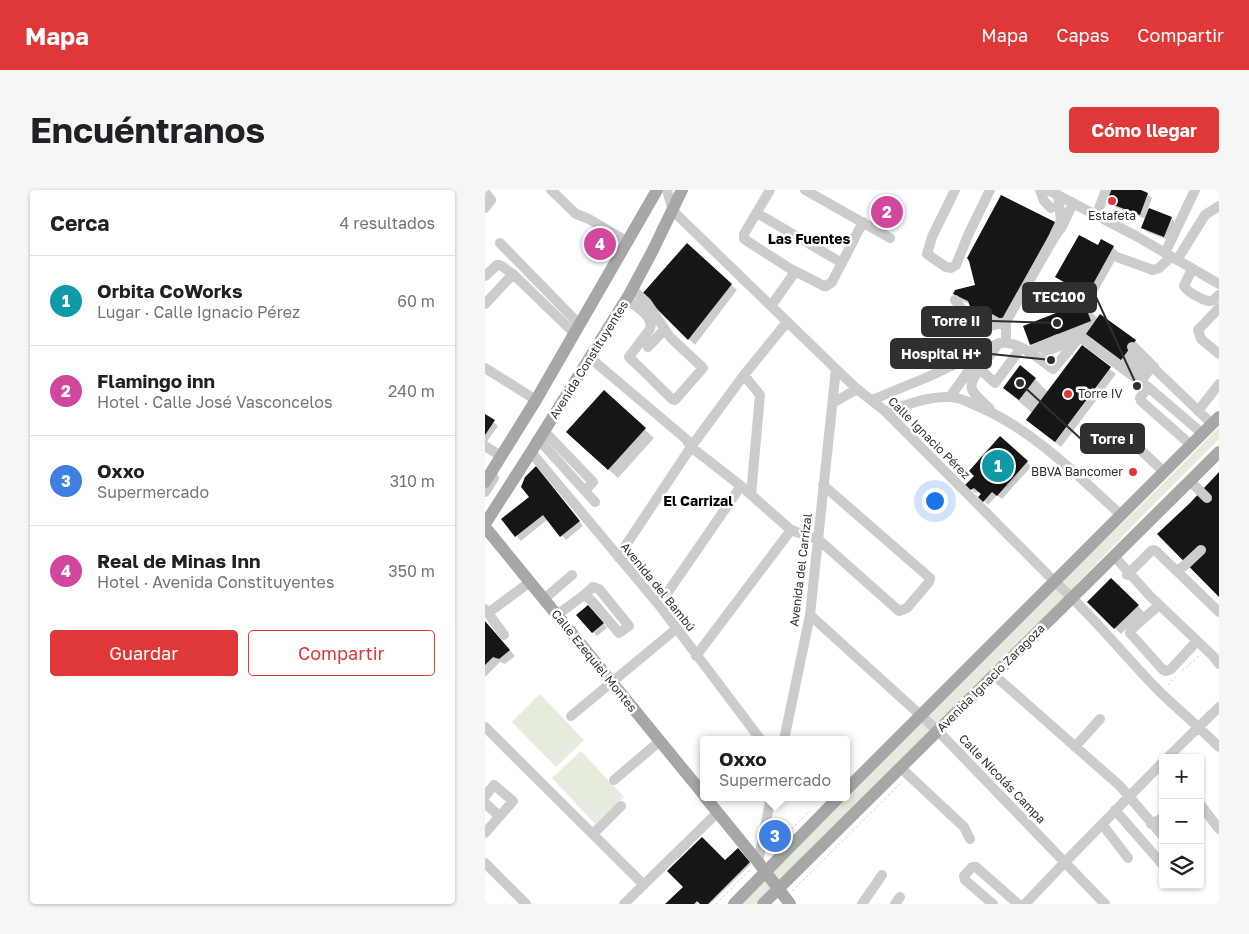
<!DOCTYPE html>
<html lang="es">
<meta charset="utf-8">
<style>
body{margin:0;font-family:"Golos Text",sans-serif;background:#f6f6f6;color:#202124}
.controls{position:absolute;right:15px;bottom:15px;display:grid;overflow:hidden;border-radius:5px;box-shadow:0 1px 4px #0004}
.controls button{width:45px;height:45px;display:grid;place-items:center;padding:0;border:0;border-bottom:1px solid #e0e0e0;background:#fff;color:#202124;font:25px sans-serif}
.you{position:absolute;left:449px;top:310px;width:18px;height:18px;margin:-12px;border:4px solid #fff;border-radius:50%;background:#1a73e8;box-shadow:0 0 0 8px #1a73e833}
.badge{display:grid;place-items:center;width:32px;height:32px;border-radius:50%;background:#e03839;color:#fff;font-size:16px;font-weight:700}
.pin{position:absolute;translate:-50% -50%;border:2px solid #fff;box-shadow:0 1px 5px #0006}
.popup{position:absolute;left:215px;top:546px;width:150px;height:65px;box-sizing:border-box;display:grid;place-content:center;border-radius:5px;background:#fff;filter:drop-shadow(0 1px 4px #0005);font-size:16px;white-space:nowrap;color:#757577}
.popup b{font-size:19px;color:#202124}
.popup::after{content:'';position:absolute;left:50%;top:100%;margin-left:-10px;border:10px solid transparent;border-top-color:#fff}
.list{margin:0;padding:0;list-style:none}
h2{display:flex;justify-content:space-between;align-items:center;height:65px;margin:0;padding:0 20px;font-size:21px}
h2 small{font-size:16px;font-weight:400;color:#757577}
.list li{display:grid;grid-template-columns:32px 1fr auto;gap:15px;align-items:center;box-sizing:border-box;height:90px;padding:0 20px;border-top:1px solid #e0e0e0}
.list b{display:block;font-size:19px;white-space:nowrap}
.list p{margin:0;font-size:16px;white-space:nowrap;color:#757577}
.list em{font-size:16px;font-style:normal;color:#757577}
.actions{display:flex;gap:10px;padding:15px 20px}
.actions a{flex:1;padding:11px 0;border:1px solid #e03839;border-radius:5px;text-align:center;font-size:18px;color:#e03839}
.actions .main{background:#e03839;color:#fff}
.icon{flex:none;width:28px;height:28px;fill:none;stroke:currentColor;stroke-width:2;stroke-linecap:round;stroke-linejoin:round}
.map{position:relative;flex:none;width:734px;height:714px;overflow:hidden;border-radius:5px}
header{display:flex;align-items:center;gap:30px;box-sizing:border-box;height:70px;padding:0 25px;background:#e03839;color:#fff}
header strong{font-size:24px}
nav{display:flex;gap:28px;margin-inline-start:auto;font-size:18px}
.intro{display:flex;align-items:center;justify-content:space-between;box-sizing:border-box;height:120px;padding:0 30px}
h1{margin:0;font-size:35px}
.button{padding:12px 22px;border-radius:5px;background:#e03839;color:#fff;font-size:18px;font-weight:700}
main{display:flex;gap:30px;padding:0 30px}
aside{flex:1;background:#fff;border-radius:5px;box-shadow:0 1px 4px #0004}
.map>svg:first-child{display:block}
.park{fill:#e5ecde}
.shadow{fill:#0003}
.building{fill:#161616}
.lines{fill:none;stroke-linecap:round;stroke-linejoin:round}
.path{stroke:#ccc;stroke-width:1;stroke-dasharray:2.5 2.5;stroke-linecap:butt}
.minor{stroke:#ccc;stroke-width:10}
.major{stroke:#a7a7a7;stroke-width:12}
.poi-dot{fill:#e03839;stroke:#fff;stroke-width:2}
.labels{text-anchor:middle;stroke-width:5;stroke-linejoin:round;paint-order:stroke}
.poi-label{font-size:12px;fill:#2f2f2f;stroke:#fff}
.street-label{font-size:12px;fill:#2f2f2f;stroke:#fff}
.neighbourhood-label{font-size:14px;font-weight:bold;fill:#000;stroke:#fff}
.leader{fill:none;stroke:#2f2f2f;stroke-width:2}
.callout-dot{fill:#2f2f2f;stroke:#fff;stroke-width:2}
.callout{fill:#2f2f2f;stroke:#2f2f2f;stroke-width:2}
.callout-label{font-size:14px;text-anchor:middle;font-weight:bold;fill:#fff}
</style>
<header>
<strong>Mapa</strong>
<nav><a>Mapa</a><a>Capas</a><a>Compartir</a></nav>
</header>
<div class="intro"><h1>Encuéntranos</h1><a class="button">Cómo llegar</a></div>
<main>
<aside>
<h2>Cerca<small>4 resultados</small></h2>
<ul class="list">
<li><span class="badge" style="background:#0f9aa8">1</span><div><b>Orbita CoWorks</b><p>Lugar · Calle Ignacio Pérez</p></div><em>60 m</em></li>
<li><span class="badge" style="background:#d1479c">2</span><div><b>Flamingo inn</b><p>Hotel · Calle José Vasconcelos</p></div><em>240 m</em></li>
<li><span class="badge" style="background:#3f7fe0">3</span><div><b>Oxxo</b><p>Supermercado</p></div><em>310 m</em></li>
<li><span class="badge" style="background:#d1479c">4</span><div><b>Real de Minas Inn</b><p>Hotel · Avenida Constituyentes</p></div><em>350 m</em></li>
</ul>
<div class="actions"><a class="main">Guardar</a><a>Compartir</a></div>
</aside>
<div class="map">
<svg width="734" height="714" viewBox="0 0 734 714">
<rect width="100%" height="100%" fill="#fff"/>
<!-- park -->
<path class="park" d="M 734,237 L 734,249 L 658,325 L 539,449 L 270,714 L 255,714 C 331,640 402,563 477,488 C 562,404 651,323 734,237 Z
M 55,504 L 99,550 L 71,577 L 27,532 Z
M 96,561 L 139,607 L 110,634 L 67,588 Z"/>
<!-- shadow -->
<path class="shadow" d="M 627,0 L 652,0 L 662,4 L 667,8 L 663,19 L 686,28 L 690,32 L 683,50 L 662,42 L 658,38 L 661,29 L 627,16 L 623,12 Z
M 579,41 L 524,135 L 497,135 L 491,129 L 485,114 L 475,110 L 470,104 L 491,96 Z
M 613,57 L 628,57 L 634,63 L 608,110 L 578,93 L 572,87 Z
M 246,95 L 252,100 L 210,155 L 158,104 Z
M 598,113 L 613,129 L 650,151 L 674,175 L 661,193 L 627,168 L 607,149 L 560,167 L 546,154 Z
M 597,157 L 631,184 L 576,257 L 548,235 L 547,223 L 519,198 L 535,177 L 550,189 L 563,202 Z
M 119,202 L 169,248 L 133,288 L 91,251 Z
M 0,225 L 13,236 L 1,253 L 0,252 Z
M 542,272 L 546,277 L 517,309 L 512,305 L 503,315 L 495,307 L 497,305 L 494,302 L 490,303 L 482,295 Z
M 56,284 L 98,336 L 81,350 L 63,329 L 36,351 L 18,329 L 44,309 Z
M 626,389 L 659,422 L 636,444 L 604,412 Z
M 107,420 L 122,438 L 112,446 L 108,442 Z
M 0,432 L 30,466 L 20,474 L 15,472 L 0,487 Z
M 253,659 L 266,674 L 225,714 L 217,714 L 214,711 L 211,714 L 182,714 L 240,671 Z"/>
<!-- building -->
<path class="building" d="M 626,0 L 656,0 L 663,3 L 655,25 L 621,12 Z
M 516,5 L 574,34 L 518,130 L 507,124 L 490,130 L 483,111 L 468,104 L 470,100 L 490,95 L 484,71 L 482,68 Z
M 664,18 L 687,27 L 679,47 L 656,38 Z
M 594,45 L 613,55 L 616,49 L 629,56 L 602,105 L 570,87 Z
M 202,53 L 247,94 L 203,150 L 157,104 Z
M 599,112 L 606,131 L 545,155 L 538,136 Z
M 615,124 L 651,150 L 636,170 L 601,144 Z
M 597,155 L 626,177 L 570,252 L 541,230 Z
M 535,175 L 551,188 L 534,210 L 518,198 Z
M 119,200 L 161,238 L 123,280 L 81,242 Z
M 0,224 L 10,230 L 0,245 Z
M 515,246 L 543,271 L 512,306 L 507,302 L 498,312 L 493,307 L 496,304 L 489,298 L 485,300 L 480,295 L 489,286 L 484,281 Z
M 51,276 L 95,331 L 75,347 L 58,325 L 30,347 L 16,329 L 44,307 L 36,297 L 40,287 Z
M 734,282 L 734,407 L 672,344 L 705,313 Z
M 626,388 L 654,415 L 629,439 L 602,412 Z
M 103,415 L 119,433 L 107,443 L 91,425 Z
M 0,431 L 25,460 L 14,469 L 8,467 L 0,475 Z
M 217,647 L 240,670 L 253,658 L 265,672 L 223,714 L 215,714 L 212,711 L 209,714 L 180,714 L 198,697 L 182,681 Z"/>
<g class="lines">
<!-- path -->
<path class="path" d="M 697,481 L 715,465
M 683,495 L 691,487
M 285,660 L 325,621
M 307,701 L 418,591
M 211,714 L 213,714
M 231,714 L 266,679"/>
<!-- minor -->
<path class="minor" d="M 66,0 L 91,24 L 104,29 L 143,52
M 182,0 L 188,21 L 351,179 L 372,199 L 400,221 L 569,391 C 608,425 639,466 675,502 C 695,521 715,538 734,557
M 285,0 L 259,44 L 259,49 L 304,78 L 339,96 L 341,96 L 347,92 L 378,32
M 320,0 L 405,48
M 470,0 L 447,47 L 442,64 L 461,77 L 466,78 L 471,75 L 484,43 L 505,0
M 555,0 L 559,11 L 566,18
M 563,0 L 651,46 L 734,94
M 0,2 L 6,10 L 0,18
M 573,5 L 576,31 L 568,48 L 577,37 L 588,13
M 272,23 L 357,73
M 611,26 L 621,0
M 15,53 L 95,135
M 680,63 L 710,0
M 632,67 L 668,80 L 674,78 L 686,67
M 692,70 L 720,25 L 734,16
M 707,79 L 699,96 C 701,101 717,110 724,111 C 728,112 731,107 734,105
M 0,86 L 12,75 L 15,75 L 28,84
M 141,109 C 150,116 169,126 165,139 L 144,167 L 187,209 L 190,210 L 218,178 L 185,147 L 162,113 L 147,99
M 470,110 L 490,136 L 499,137 L 521,132
M 0,114 L 28,84 L 90,144
M 286,116 L 310,82
M 734,118 L 713,140 L 716,149 L 734,164
M 521,152 L 521,132 L 568,48
M 513,154 L 495,179 L 510,193 L 536,158
M 163,157 L 179,140
M 647,157 L 727,234
M 543,162 L 573,149 L 595,147 L 663,197
M 104,167 L 201,249 L 206,257 L 256,296 L 306,340 L 334,350 L 414,421 L 422,418 L 444,392 L 445,388 L 338,295
M 0,178 L 51,210
M 495,179 C 478,201 489,202 505,219
M 259,185 L 275,205 L 266,305
M 465,207 L 497,162
M 387,210 L 445,186 L 514,153 C 533,150 553,168 568,179 L 595,147
M 348,213 L 372,199
M 400,221 C 420,216 443,206 464,207 C 473,207 482,211 490,215 C 546,238 591,284 636,325
M 713,221 L 734,194
M 59,241 L 108,292 L 100,301
M 643,248 L 679,282
M 54,250 L 110,312
M 706,255 L 656,211 L 655,208 L 663,197 L 718,244
M 0,256 L 16,266
M 46,262 L 174,415 L 276,550
M 705,291 L 722,308
M 0,302 L 9,288
M 629,366 L 664,405 L 728,466 L 734,474
M 133,367 L 206,257 L 259,185 L 302,132
M 693,380 L 699,376 L 716,360
M 642,385 L 666,361 L 669,360 L 671,361 L 734,422
M 59,409 L 87,385
M 174,415 L 256,296
M 674,415 L 648,438 L 645,443 L 678,480 L 681,481 L 686,479 L 712,451
M 0,419 L 3,423 L 45,392
M 3,423 L 19,445
M 72,425 L 99,405 L 108,397 L 114,399 L 144,436 L 134,443 L 106,410 L 99,405
M 325,425 L 453,541 L 620,714
M 211,466 L 306,340
M 509,485 L 635,596 L 678,646
M 86,526 L 191,439
M 0,537 L 159,695
M 299,550 L 325,425 L 351,179
M 590,557 L 615,529
M 682,568 L 734,517
M 416,578 L 479,637 L 485,649
M 129,590 L 175,551
M 0,606 L 9,595 L 28,611 L 0,643
M 0,613 L 14,626
M 715,614 L 734,639
M 630,620 L 678,675
M 617,634 L 643,668
M 666,634 L 678,628
M 108,644 L 136,616
M 273,672 L 286,607
M 0,673 L 41,714
M 139,714 L 233,622
M 377,714 L 397,685
M 410,714 L 415,707
M 508,714 L 480,690 L 479,686 L 487,677 L 491,677 L 533,714
M 540,714 L 580,672 L 678,572"/>
<!-- major -->
<path class="major" d="M 0,292 L 51,210 L 172,0
M 0,334 L 46,262 L 144,105 L 167,62 L 197,0
M 0,337 L 219,605
M 361,600 L 734,227
M 220,607 L 273,672 L 305,714
M 249,714 L 354,607
M 278,714 L 734,262"/>
</g>
<!-- markers -->
<g class="poi-dot">
<circle cx="627" cy="11" r="5"/>
<circle cx="583" cy="204" r="5"/>
<circle cx="648" cy="282" r="5"/>
</g>
<g class="labels">
<!-- poi labels -->
<g class="poi-label">
<text x="627" y="30">Estafeta</text>
<text x="593" y="208" text-anchor="start">Torre IV</text>
<text x="638" y="286" text-anchor="end">BBVA Bancomer</text>
</g>
<!-- street labels -->
<g class="street-label">
<text transform="translate(104 170) rotate(-58)" y="4">Avenida Constituyentes</text>
<text transform="translate(444 248) rotate(45)" y="4">Calle Ignacio Pérez</text>
<text transform="translate(316 380) rotate(-83)" y="4">Avenida del Carrizal</text>
<text transform="translate(173 397) rotate(51)" y="4">Avenida del Bambú</text>
<text transform="translate(109 471) rotate(51)" y="4">Calle Ezequiel Montes</text>
<text transform="translate(506 488) rotate(-45)" y="4">Avenida Ignacio Zaragoza</text>
<text transform="translate(517 589) rotate(46)" y="4">Calle Nicolás Campa</text>
</g>
<!-- neighbourhood labels -->
<g class="neighbourhood-label">
<text x="324" y="54">Las Fuentes</text>
<text x="213" y="316">El Carrizal</text>
</g>
</g>
<!-- callouts -->
<path class="leader" d="M652 196L611 107M572 133L506 131M566 170L506 164M535 193L596 249"/>
<g class="callout-dot">
<circle cx="652" cy="196" r="5"/>
<circle cx="572" cy="133" r="5"/>
<circle cx="566" cy="170" r="5"/>
<circle cx="535" cy="193" r="5"/>
</g>
<g class="callout">
<rect x="538" y="93" width="73" height="29" rx="5"/>
<rect x="437" y="117" width="69" height="29" rx="5"/>
<rect x="406" y="149" width="100" height="29" rx="5"/>
<rect x="596" y="234" width="63" height="29" rx="5"/>
</g>
<g class="callout-label">
<text x="574" y="112">TEC100</text>
<text x="471" y="136">Torre II</text>
<text x="456" y="169">Hospital H+</text>
<text x="627" y="254">Torre I</text>
</g>
</svg>
<div class="controls">
<button>+</button>
<button>−</button>
<button><svg class="icon" aria-label="layers" viewBox="0 0 24 24"><path d="M12 4l9 5-9 5-9-5zM3 14l9 5 9-5"/></svg></button>
</div>
<div class="you"></div>
<div class="pin badge" style="left:513px;top:276px;background:#0f9aa8">1</div>
<div class="pin badge" style="left:402px;top:22px;background:#d1479c">2</div>
<div class="pin badge" style="left:290px;top:646px;background:#3f7fe0">3</div>
<div class="popup"><b>Oxxo</b>Supermercado</div>
<div class="pin badge" style="left:115px;top:54px;background:#d1479c">4</div>
</div>
</main>
